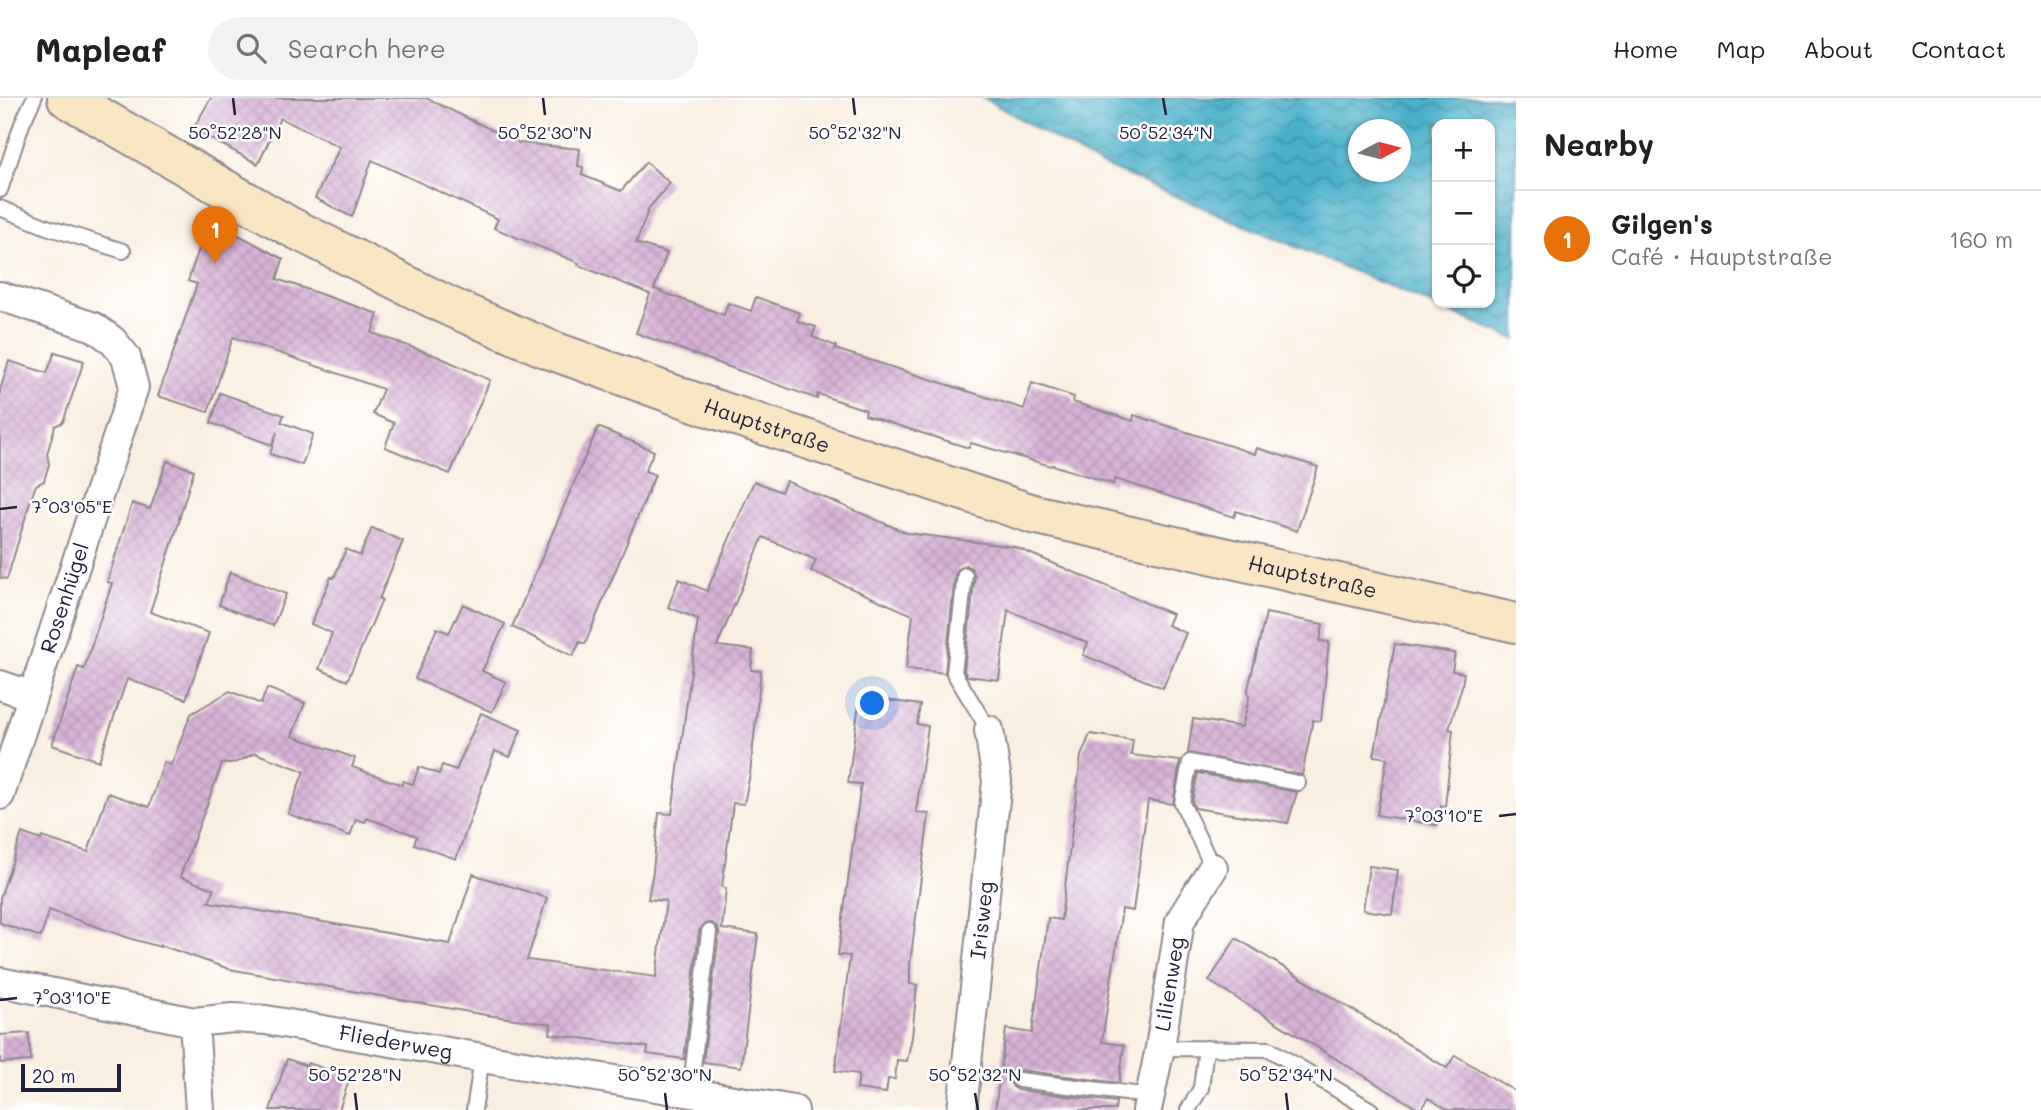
<!DOCTYPE html>
<meta charset="utf-8">
<style>
body{margin:0;font-family:Mali,sans-serif;background:#f2f2f2;color:#202124}
.controls{position:absolute;right:21px;top:21px;display:grid;overflow:hidden;border-radius:14px;box-shadow:0 2px 5px #0004}
.controls button{width:63px;height:63px;display:grid;place-items:center;padding:0;border:0;border-bottom:2px solid #e0e0e0;background:#fff;color:#202124;font:35px sans-serif}
.compass{position:absolute;left:1348px;top:21px;width:63px;height:63px;border-radius:50%;background:#fff;box-shadow:0 2px 5px #0004;rotate:83deg}
.scale{position:absolute;left:21px;bottom:18px;width:100px;box-sizing:border-box;padding-left:7px;border:4px solid #22223b;border-top:0;font-size:19px;line-height:24px;white-space:nowrap;color:#22223b;-webkit-text-stroke:5px #fff;paint-order:stroke}
.you{position:absolute;left:873px;top:606px;width:24px;height:24px;margin:-18px;border:5px solid #fff;border-radius:50%;background:#1a73e8;box-shadow:0 0 0 10px #1a73e833}
.badge{display:grid;place-items:center;width:46px;height:46px;border-radius:50%;background:#c8321e;color:#fff;font-size:23px;font-weight:700}
.pin{position:absolute;translate:-50% -58px;filter:drop-shadow(0 2px 4px #0008)}
.pin::after{content:'';position:absolute;top:37px;width:24px;height:21px;background:inherit;clip-path:polygon(0 0,100% 0,50% 100%)}
.list{margin:0;padding:0;list-style:none}
h2{display:flex;justify-content:space-between;align-items:center;height:91px;margin:0;padding:0 28px;font-size:30px}
h2 small{font-size:23px;font-weight:400;color:#757577}
.list li{display:grid;grid-template-columns:46px 1fr auto;gap:21px;align-items:center;box-sizing:border-box;height:98px;padding:0 28px;border-top:2px solid #e0e0e0}
.list b{display:block;font-size:26px;white-space:nowrap}
.list p{margin:0;font-size:23px;white-space:nowrap;color:#757577}
.list em{font-size:23px;font-style:normal;color:#757577}
.icon{flex:none;width:38px;height:38px;fill:none;stroke:currentColor;stroke-width:2;stroke-linecap:round;stroke-linejoin:round}
.map{position:relative;flex:none;width:1516px;height:1012px;overflow:hidden}
header{display:flex;align-items:center;gap:42px;box-sizing:border-box;height:98px;padding:0 35px;background:#fff;border-bottom:2px solid #e0e0e0}
header strong{font-size:33px}
nav{display:flex;gap:38px;margin-inline-start:auto;font-size:24px}
.search{width:490px;height:63px;background:#f2f2f2;display:flex;align-items:center;gap:18px;box-sizing:border-box;padding:0 24px;border-radius:38px;color:#757577;font-size:26px}
main{display:flex}
aside{flex:1;background:#fff}
.map>svg:first-child{display:block}
.water{fill:url(#water-waves);stroke:#366a83;stroke-width:2;fill-rule:evenodd}
.building{fill:url(#building-cross-hatch)}
.lines{fill:none;stroke-linecap:round;stroke-linejoin:round}
.lane-casing{stroke:#8e888e;stroke-width:18}
.street-casing{stroke:#8e888e;stroke-width:32}
.secondary-casing{stroke:#8e888e;stroke-width:42}
.lane{stroke:#fff;stroke-width:14}
.street{stroke:#fff;stroke-width:28}
.secondary{stroke:#fbe6c4;stroke-width:38}
.ticks{fill:none;stroke:#22223b;stroke-width:2.5}
.labels{text-anchor:middle;stroke-width:5;stroke-linejoin:round;paint-order:stroke}
.street-label{font-size:21px;fill:#22223b;stroke:#fff}
.ticks-label{font-size:18px;text-anchor:middle;fill:#22223b;stroke:#fff;stroke-width:5;stroke-linejoin:round;paint-order:stroke}
</style>
<header>
<strong>Mapleaf</strong>
<div class="search"><svg class="icon" aria-label="search" viewBox="0 0 24 24"><circle cx="10" cy="10" r="6"/><path d="M15 15l6 6"/></svg>Search here</div>
<nav><a>Home</a><a>Map</a><a>About</a><a>Contact</a></nav>
</header>
<main>
<div class="map">
<svg width="1516" height="1012" viewBox="0 0 1516 1012">
<defs>
<pattern id="water-waves" width="16" height="10" patternUnits="userSpaceOnUse" patternTransform="scale(1.75)"><rect width="16" height="10" fill="#4bb1cb"/><path d="M0 5q4-4 8 0t8 0" fill="none" stroke="#3e90a6"/></pattern>
<pattern id="building-cross-hatch" width="8" height="8" patternUnits="userSpaceOnUse" patternTransform="scale(1.75)"><rect width="8" height="8" fill="#d9b2d7"/><path d="M0 0l8 8M0 8l8-8" fill="none" stroke="#ba99b9"/></pattern>
</defs>
<rect width="100%" height="100%" fill="#fff"/>
<filter id="ink" filterUnits="userSpaceOnUse"><feTurbulence type="fractalNoise" baseFrequency=".0143" numOctaves="2"/><feDisplacementMap in="SourceGraphic" scale="14" xChannelSelector="R" yChannelSelector="G"/><feConvolveMatrix kernelMatrix="1 2 1 2 8 2 1 2 1" color-interpolation-filters="sRGB"/></filter>
<filter id="wash" filterUnits="userSpaceOnUse"><feTurbulence type="fractalNoise" baseFrequency=".00686" numOctaves="4" result="noise"/><feDisplacementMap in="SourceGraphic" scale="28" xChannelSelector="R" yChannelSelector="G"/><feGaussianBlur stdDeviation="1.57" result="paint"/><feColorMatrix in="noise" values="0 0 0 0 0 0 0 0 0 0 0 0 0 0 0 0 0 1.4 0 .05"/><feComposite in="paint" operator="in"/></filter>
<g filter="url(#wash)">
<rect width="100%" height="100%" fill="#f9efe1"/>
<!-- water -->
<path class="water" d="M 984,0 L 1516,0 L 1516,242 L 1095,64 ZM 1437,26 L 1490,26 L 1490,205 L 1437,205 ZM 1358,32 L 1400,32 L 1400,74 L 1358,74 Z"/>
<g id="blocks">
<!-- building -->
<path class="building" d="M 211,0 L 426,0 L 519,45 L 580,51 L 578,68 L 583,69 L 582,77 L 621,93 L 646,64 L 670,85 L 649,110 L 636,145 L 667,155 L 654,191 L 724,217 L 728,205 L 751,213 L 756,199 L 800,215 L 797,223 L 816,229 L 812,239 L 836,248 L 835,251 L 1024,311 L 1032,285 L 1074,299 L 1073,304 L 1133,323 L 1134,317 L 1255,356 L 1257,350 L 1318,369 L 1297,433 L 1236,413 L 1234,419 L 1115,381 L 1113,386 L 1052,367 L 1051,368 L 971,345 L 969,350 L 865,317 L 866,312 L 818,296 L 817,301 L 636,235 L 650,196 L 578,167 L 579,165 L 494,130 L 498,121 L 372,62 L 352,119 L 315,100 L 340,49 L 280,20 L 258,66 L 193,31 Z
M 209,121 L 283,161 L 277,181 L 378,216 L 372,235 L 439,259 L 490,282 L 450,376 L 385,349 L 394,325 L 373,316 L 383,291 L 233,239 L 208,314 L 158,298 L 197,186 L 188,183 Z
M 55,254 L 84,263 L 63,324 L 55,328 L 47,356 L 49,366 L 44,383 L 36,387 L 31,401 L 7,481 L 0,480 L 0,292 L 9,263 L 47,275 Z
M 220,295 L 284,317 L 281,324 L 313,336 L 302,367 L 270,356 L 277,334 L 272,347 L 211,325 Z
M 598,329 L 654,353 L 645,373 L 655,377 L 585,546 L 580,544 L 573,558 L 512,529 Z
M 167,363 L 194,372 L 179,421 L 180,421 L 150,514 L 209,535 L 186,601 L 127,581 L 99,663 L 52,647 L 78,569 L 84,571 L 112,485 L 107,484 L 132,405 L 150,411 Z
M 754,383 L 781,394 L 786,383 L 907,435 L 1015,449 L 1172,516 L 1167,527 L 1186,535 L 1163,590 L 1083,557 L 1088,545 L 1008,512 L 999,582 L 967,578 L 964,573 L 975,477 L 971,470 L 965,467 L 958,471 L 955,476 L 945,575 L 906,571 L 913,517 L 811,473 L 816,462 L 763,439 L 717,548 L 753,552 L 751,572 L 761,573 L 750,676 L 744,706 L 733,705 L 722,789 L 726,790 L 722,831 L 758,836 L 741,969 L 703,964 L 719,835 L 718,830 L 711,825 L 705,826 L 699,833 L 684,961 L 647,956 L 648,949 L 550,936 L 551,926 L 486,917 L 229,871 L 160,847 L 160,849 L 132,841 L 49,812 L 41,839 L 0,825 L 0,800 L 22,735 L 41,742 L 42,739 L 88,754 L 108,695 L 149,709 L 164,664 L 171,667 L 191,616 L 230,593 L 261,606 L 267,590 L 305,605 L 292,638 L 355,660 L 352,669 L 402,687 L 403,683 L 413,686 L 419,669 L 439,676 L 442,667 L 456,672 L 481,615 L 521,632 L 510,659 L 495,653 L 456,761 L 414,746 L 417,738 L 367,720 L 365,724 L 356,721 L 350,738 L 288,716 L 304,673 L 255,655 L 237,664 L 222,666 L 180,779 L 214,791 L 209,804 L 450,846 L 473,776 L 547,800 L 527,862 L 656,879 L 666,803 L 648,801 L 653,773 L 659,715 L 672,716 L 698,521 L 668,509 L 679,481 L 707,493 Z
M 372,430 L 403,443 L 379,501 L 382,502 L 347,583 L 319,571 L 332,535 L 311,526 L 331,479 L 334,480 L 346,451 L 360,458 Z
M 230,474 L 286,496 L 273,528 L 219,507 Z
M 463,506 L 505,526 L 482,573 L 506,584 L 492,614 L 415,581 L 437,530 L 449,535 Z
M 1266,515 L 1323,526 L 1320,543 L 1329,544 L 1321,623 L 1313,622 L 1302,677 L 1188,655 L 1193,621 L 1242,629 L 1249,600 L 1248,591 Z
M 1395,546 L 1455,555 L 1452,573 L 1464,575 L 1462,588 L 1449,631 L 1453,632 L 1445,709 L 1441,708 L 1437,727 L 1377,717 L 1387,660 L 1374,658 Z
M 860,598 L 920,607 L 917,626 L 928,628 L 916,714 L 929,716 L 910,866 L 910,886 L 917,887 L 912,939 L 907,963 L 897,962 L 895,981 L 888,981 L 886,995 L 857,991 L 859,976 L 835,973 L 850,858 L 838,857 L 861,686 L 848,685 Z
M 1090,636 L 1133,642 L 1131,657 L 1180,663 L 1173,706 L 1148,702 L 1133,813 L 1122,811 L 1102,944 L 1124,947 L 1119,985 L 1020,972 L 1012,976 L 1009,982 L 1013,989 L 1018,992 L 1116,1004 L 1115,1012 L 995,1012 L 1006,931 L 1032,935 L 1048,820 L 1061,822 L 1081,658 Z
M 1198,675 L 1297,694 L 1288,725 L 1195,710 L 1192,704 Z
M 1369,768 L 1398,772 L 1392,816 L 1363,812 Z
M 1236,840 L 1447,970 L 1455,957 L 1516,994 L 1516,1012 L 1448,1012 L 1428,1000 L 1420,1012 L 1251,909 L 1209,883 Z
M 29,935 L 31,963 L 0,965 L 0,937 Z
M 287,961 L 307,968 L 308,965 L 350,979 L 339,1012 L 270,1012 Z"/>
</g>
</g>
<g filter="url(#ink)">
<use href="#blocks" fill-opacity="0" stroke="#8e888e" stroke-width="2"/>
<g class="lines">
<defs>
<path id="lane" d="M 0,92 L 22,26 L 34,0
M 0,110 L 47,129 L 123,153
M 965,477 L 954,575 L 989,632
M 1213,770 L 1182,705 L 1190,664 L 1298,685
M 1160,950 L 1269,951 L 1371,1012
M 1019,982 L 1150,998
M 690,995 L 709,834
M 474,1012 L 482,960
M 1188,1012 L 1201,990 L 1206,950"/>
<g id="street">
<path d="M 0,198 L 94,229 L 112,242 L 126,259 L 134,289 L 0,697"/>
<path d="M 0,587 L 32,598"/>
<path id="s1" d="M 0,884 L 194,924 L 233,920 L 266,922 L 482,960 L 794,1012"/>
<path d="M 194,924 L 200,1012"/>
<path id="s2" d="M 962,1012 L 997,683 L 989,632"/>
<path id="s3" d="M 1147,1012 L 1160,950 L 1180,823 L 1213,770"/>
</g>
<g id="secondary">
<path id="s4" d="M 67,0 L 289,128 L 448,208 L 548,251 L 706,308 L 1033,416 L 1516,525"/>
</g>
</defs>
<!-- lane casing -->
<use href="#lane" class="lane-casing"/>
<!-- street casing -->
<use href="#street" class="street-casing"/>
<!-- secondary casing -->
<use href="#secondary" class="secondary-casing"/>
<!-- lane -->
<use href="#lane" class="lane"/>
<!-- street -->
<use href="#street" class="street"/>
<!-- secondary -->
<use href="#secondary" class="secondary"/>
</g>
</g>
<!-- ticks -->
<path class="ticks" d="M 233,0 L 235,17M 543,0 L 545,17M 853,0 L 855,17M 1163,0 L 1166,17M 0,411 L 17,409M 1499,718 L 1516,716M 0,902 L 17,900M 355,995 L 357,1012M 665,995 L 667,1012M 975,995 L 978,1012M 1286,995 L 1288,1012"/>
<g class="labels">
<!-- street labels -->
<g class="street-label">
<text dy="7" stroke="none"><textPath href="#s4" startOffset="775">Hauptstraße</textPath></text>
<text dy="7" stroke="none"><textPath href="#s4" startOffset="1342">Hauptstraße</textPath></text>
<text transform="translate(65 500) rotate(-72)" y="7">Rosenhügel</text>
<text dy="7" stroke="none"><textPath href="#s2" startOffset="191">Irisweg</textPath></text>
<text dy="7" stroke="none"><textPath href="#s3" startOffset="128">Lilienweg</textPath></text>
<text dy="7" stroke="none"><textPath href="#s1" startOffset="402">Fliederweg</textPath></text>
</g>
</g>
<g class="ticks-label">
<text x="235" y="41">50°52'28"N</text>
<text x="545" y="41">50°52'30"N</text>
<text x="855" y="41">50°52'32"N</text>
<text x="1166" y="41">50°52'34"N</text>
<text x="72" y="415">7°03'05"E</text>
<text x="1444" y="724">7°03'10"E</text>
<text x="72" y="906">7°03'10"E</text>
<text x="355" y="983">50°52'28"N</text>
<text x="665" y="983">50°52'30"N</text>
<text x="975" y="983">50°52'32"N</text>
<text x="1286" y="983">50°52'34"N</text>
</g>
</svg>
<div class="controls">
<button>+</button>
<button>−</button>
<button><svg class="icon" aria-label="locate" viewBox="0 0 24 24"><circle cx="12" cy="12" r="6"/><path d="M12 2v4M12 18v4M2 12h4M18 12h4"/></svg></button>
</div>
<svg class="compass" viewBox="-18 -18 36 36"><path d="M0-13l5 13h-10z" fill="#e53935"/><path d="M0 13l5-13h-10z" fill="#757577"/></svg>
<div class="scale">20 m</div>
<div class="you"></div>
<div class="pin badge" style="left:215px;top:166px;background:#e8710a">1</div>
</div>
<aside>
<h2>Nearby<small></small></h2>
<ul class="list">
<li><span class="badge" style="background:#e8710a">1</span><div><b>Gilgen's</b><p>Café · Hauptstraße</p></div><em>160 m</em></li>
</ul>
</aside>
</main>
